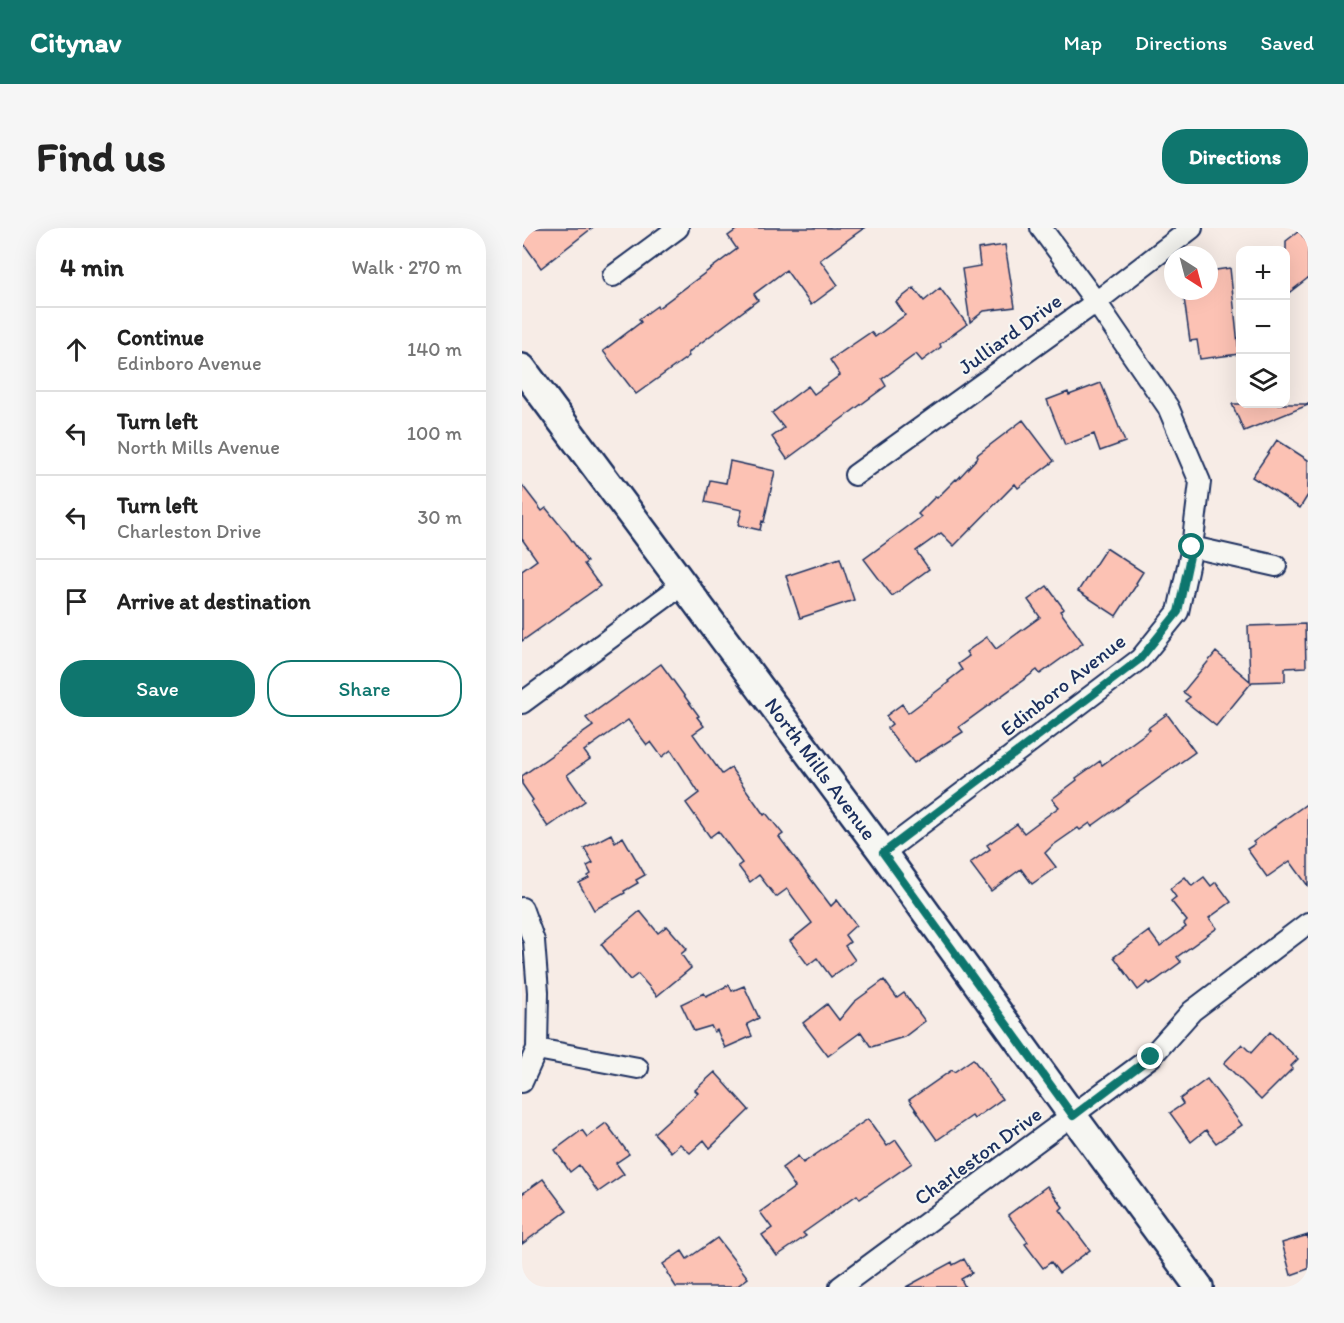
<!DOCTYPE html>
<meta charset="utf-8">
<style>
body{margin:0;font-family:Itim,sans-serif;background:#f6f6f6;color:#222}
.controls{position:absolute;right:18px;top:18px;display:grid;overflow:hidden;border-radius:12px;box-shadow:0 6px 24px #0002}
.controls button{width:54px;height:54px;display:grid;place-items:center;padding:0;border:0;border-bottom:2px solid #e0e0e0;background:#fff;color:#222;font:30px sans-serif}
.compass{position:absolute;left:642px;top:18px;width:54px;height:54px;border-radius:50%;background:#fff;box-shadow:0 6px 24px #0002;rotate:144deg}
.stop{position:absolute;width:18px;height:18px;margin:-14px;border:4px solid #0f766e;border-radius:50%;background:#fff}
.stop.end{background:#0f766e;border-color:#fff;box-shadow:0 2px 6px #0008}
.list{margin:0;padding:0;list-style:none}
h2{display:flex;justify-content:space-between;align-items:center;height:78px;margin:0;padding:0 24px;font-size:26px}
h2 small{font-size:20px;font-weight:400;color:#767676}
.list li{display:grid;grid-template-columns:39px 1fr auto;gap:18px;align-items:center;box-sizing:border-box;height:84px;padding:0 24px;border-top:2px solid #e0e0e0}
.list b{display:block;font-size:22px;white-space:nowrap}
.list p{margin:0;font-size:20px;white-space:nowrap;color:#767676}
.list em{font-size:20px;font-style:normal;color:#767676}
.actions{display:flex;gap:12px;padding:18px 24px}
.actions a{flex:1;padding:14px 0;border:2px solid #0f766e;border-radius:24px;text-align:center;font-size:21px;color:#0f766e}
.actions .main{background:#0f766e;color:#fff}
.icon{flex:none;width:33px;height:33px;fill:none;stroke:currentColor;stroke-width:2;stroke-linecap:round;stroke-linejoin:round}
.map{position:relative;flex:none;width:786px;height:1059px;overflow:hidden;border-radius:24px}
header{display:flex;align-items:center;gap:36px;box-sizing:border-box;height:84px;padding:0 30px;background:#0f766e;color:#fff}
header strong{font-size:28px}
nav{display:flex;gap:33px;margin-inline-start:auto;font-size:21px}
.intro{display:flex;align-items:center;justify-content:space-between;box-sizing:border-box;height:144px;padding:0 36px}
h1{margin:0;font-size:42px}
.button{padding:15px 27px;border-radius:24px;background:#0f766e;color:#fff;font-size:21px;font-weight:700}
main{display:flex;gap:36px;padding:0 36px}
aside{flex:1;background:#fff;border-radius:24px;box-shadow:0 6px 24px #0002}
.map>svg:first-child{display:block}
.building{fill:#fcc2b4;stroke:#1b2f5e;stroke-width:1.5}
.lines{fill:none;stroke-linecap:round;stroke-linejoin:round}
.street-casing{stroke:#1b2f5e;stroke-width:24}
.secondary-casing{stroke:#1b2f5e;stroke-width:32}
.street{stroke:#f6f6f2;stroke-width:20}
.secondary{stroke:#f6f6f2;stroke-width:27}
.route{stroke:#0f766e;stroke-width:8}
.labels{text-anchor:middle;stroke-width:4.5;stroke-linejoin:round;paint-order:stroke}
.street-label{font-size:21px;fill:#1b2f5e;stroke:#f6f6f2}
</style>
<header>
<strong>Citynav</strong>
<nav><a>Map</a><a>Directions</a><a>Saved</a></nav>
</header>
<div class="intro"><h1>Find us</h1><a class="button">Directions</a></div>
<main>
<aside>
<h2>4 min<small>Walk · 270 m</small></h2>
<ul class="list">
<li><svg class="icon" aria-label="ahead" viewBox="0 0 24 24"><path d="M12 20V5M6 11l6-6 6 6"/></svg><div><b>Continue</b><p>Edinboro Avenue</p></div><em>140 m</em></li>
<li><svg class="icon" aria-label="left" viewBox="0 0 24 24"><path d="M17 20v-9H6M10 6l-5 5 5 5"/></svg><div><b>Turn left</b><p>North Mills Avenue</p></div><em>100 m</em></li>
<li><svg class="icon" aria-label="left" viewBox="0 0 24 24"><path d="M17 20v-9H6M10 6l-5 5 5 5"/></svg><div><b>Turn left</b><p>Charleston Drive</p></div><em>30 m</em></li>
<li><svg class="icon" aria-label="arrive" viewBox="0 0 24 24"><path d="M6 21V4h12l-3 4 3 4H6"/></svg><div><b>Arrive at destination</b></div></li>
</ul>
<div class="actions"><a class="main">Save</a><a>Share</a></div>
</aside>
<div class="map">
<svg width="786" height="1059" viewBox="0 0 786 1059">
<rect width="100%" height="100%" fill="#f7ece6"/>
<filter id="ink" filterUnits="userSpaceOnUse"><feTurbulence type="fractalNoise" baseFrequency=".0167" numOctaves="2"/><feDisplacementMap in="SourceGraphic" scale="12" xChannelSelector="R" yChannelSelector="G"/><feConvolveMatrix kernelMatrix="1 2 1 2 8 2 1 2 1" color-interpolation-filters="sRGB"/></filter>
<g filter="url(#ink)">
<!-- building -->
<path class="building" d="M 0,0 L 70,0 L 19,40 L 0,13 Z
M 217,0 L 342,0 L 298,32 L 316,57 L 289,77 L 264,42 L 232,66 L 236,72 L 168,123 L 166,126 L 167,128 L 114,166 L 81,123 L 119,94 L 117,91 L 135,78 L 136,80 L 215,21 L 206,8 Z
M 777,3 L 786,15 L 786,50 L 764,67 L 764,13 Z
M 483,17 L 493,79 L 462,83 L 448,94 L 440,41 L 458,38 L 456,21 Z
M 708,40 L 717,126 L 678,131 L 675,112 L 668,113 L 661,63 L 687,63 L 687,43 Z
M 392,60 L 402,73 L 418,60 L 445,96 L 418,116 L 419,119 L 400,133 L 394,126 L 360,151 L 364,158 L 265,231 L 250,209 L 262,200 L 250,185 L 286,158 L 292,166 L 318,147 L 308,132 L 349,104 L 353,109 L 383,87 L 374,74 Z
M 579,155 L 603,214 L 578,223 L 572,206 L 543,217 L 525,172 L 546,164 L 547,167 Z
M 710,176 L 786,176 L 786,177 L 722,203 Z
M 501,192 L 532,233 L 496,260 L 493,256 L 432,318 L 419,305 L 394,323 L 407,341 L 370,368 L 342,331 L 399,289 L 396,286 L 413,269 L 415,270 L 434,251 L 435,252 L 456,229 L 455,227 Z
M 755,212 L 786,232 L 786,267 L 778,280 L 730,249 Z
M 208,233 L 253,243 L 242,294 L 240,293 L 238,302 L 216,297 L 220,282 L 183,274 L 188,252 L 204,255 Z
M 0,257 L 20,283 L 24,280 L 46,307 L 65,334 L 62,336 L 78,358 L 0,413 L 0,343 L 15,332 L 0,311 Z
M 584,320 L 621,344 L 614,355 L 615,356 L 594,388 L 556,363 Z
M 318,330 L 332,372 L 278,390 L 264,348 Z
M 525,358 L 542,381 L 538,383 L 561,415 L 518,446 L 515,442 L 437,499 L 441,504 L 392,535 L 365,500 L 370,496 L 364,488 L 380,476 L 386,485 L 427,454 L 426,453 L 440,442 L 436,436 L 447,428 L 444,424 L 465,409 L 474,421 L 518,389 L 506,372 Z
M 783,396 L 784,439 L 763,440 L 763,453 L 730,454 L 694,498 L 663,473 L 668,469 L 661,464 L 694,424 L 728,453 L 726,398 Z
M 139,436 L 177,488 L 175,489 L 182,498 L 171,506 L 200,546 L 209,540 L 242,587 L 244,585 L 261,606 L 257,609 L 309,678 L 315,672 L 334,697 L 323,707 L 328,714 L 323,718 L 333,732 L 309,749 L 295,730 L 286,737 L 268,713 L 290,695 L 265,661 L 254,669 L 237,647 L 228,654 L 216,638 L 220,635 L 196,603 L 188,609 L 164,575 L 177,565 L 149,522 L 140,529 L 129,514 L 125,517 L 106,492 L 62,523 L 68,531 L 45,547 L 63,573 L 26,599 L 9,574 L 11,572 L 0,556 L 0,548 L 71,498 L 64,490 Z
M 645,486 L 673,524 L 570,598 L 568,595 L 558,602 L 556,600 L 530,618 L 523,625 L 534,639 L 510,656 L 499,641 L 469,663 L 448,635 L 468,621 L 465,617 L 495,596 L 502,605 L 537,579 L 530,571 L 555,552 L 554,550 L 578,533 L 580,537 L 628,502 L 626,500 Z
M 786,575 L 786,658 L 768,633 L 745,649 L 725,621 L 733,616 L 731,614 Z
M 89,606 L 93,614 L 101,609 L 123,647 L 114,652 L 116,655 L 102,663 L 103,665 L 72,682 L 57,655 L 67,650 L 66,648 L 69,646 L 65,638 L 71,635 L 62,620 Z
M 663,649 L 670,658 L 682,649 L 689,658 L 694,654 L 709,674 L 687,690 L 695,700 L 655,729 L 659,734 L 633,753 L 628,756 L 626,754 L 616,762 L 592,729 L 627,703 L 638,718 L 664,699 L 662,696 L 665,693 L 649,673 L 654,669 L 648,661 Z
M 118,683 L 136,705 L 145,698 L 165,721 L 159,726 L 169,740 L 135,768 L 116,746 L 108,752 L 79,716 Z
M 362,752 L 375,770 L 382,765 L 403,793 L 382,809 L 349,819 L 339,804 L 306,828 L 281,795 L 305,776 L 317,792 L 332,774 Z
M 207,757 L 210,763 L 222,758 L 237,790 L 225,796 L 230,808 L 203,820 L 195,802 L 192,804 L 189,798 L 172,803 L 159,776 L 182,765 L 184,768 Z
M 748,804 L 776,831 L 769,838 L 771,840 L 739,872 L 702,835 L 720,816 L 729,825 Z
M 451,831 L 480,871 L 452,891 L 450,888 L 415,912 L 387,872 L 430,842 L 432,844 Z
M 193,844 L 227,882 L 188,920 L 182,912 L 168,925 L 158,916 L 149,924 L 132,905 L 176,865 L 173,862 Z
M 685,851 L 720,897 L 694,915 L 684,902 L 669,914 L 648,885 L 661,876 L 658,871 Z
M 346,891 L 365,918 L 374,912 L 390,935 L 338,971 L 335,967 L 281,1005 L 284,1008 L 255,1028 L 240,1007 L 250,1000 L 238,984 L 273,959 L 260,940 L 276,928 L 281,935 Z
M 84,895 L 107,926 L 94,935 L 102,946 L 76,964 L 57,937 L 48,944 L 33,922 L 60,902 L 65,909 Z
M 21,951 L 45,983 L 0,1016 L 0,966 Z
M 525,958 L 541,979 L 538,982 L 568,1022 L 537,1045 L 529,1034 L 521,1040 L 503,1016 L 506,1014 L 486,987 Z
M 786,1007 L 786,1041 L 769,1047 L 760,1015 Z
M 195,1010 L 226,1050 L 214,1059 L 154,1059 L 145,1045 L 146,1044 L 141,1036 L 160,1023 L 165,1031 Z
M 442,1031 L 450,1045 L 439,1051 L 443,1059 L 384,1059 L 430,1034 L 431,1037 Z"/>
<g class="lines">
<defs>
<path id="street" d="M 91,48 L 156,0
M 333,247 L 574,74 L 670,0
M 670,319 L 754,338
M 0,475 L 160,357
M 361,625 L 618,431 L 656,384 L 670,319 L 678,254 L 646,179 L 574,74 L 519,0
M 0,680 L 12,713 L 16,764 L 15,821 L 0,854
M 15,821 L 116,840
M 318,1059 L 629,829 L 670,783 L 786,695"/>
<g id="secondary">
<path id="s1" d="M 0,140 L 361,625 L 551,888 L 677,1059"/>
</g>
</defs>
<!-- street casing -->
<use href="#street" class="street-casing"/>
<!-- secondary casing -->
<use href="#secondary" class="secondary-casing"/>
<!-- street -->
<use href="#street" class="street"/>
<!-- secondary -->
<use href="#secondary" class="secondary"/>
</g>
</g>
<g class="lines" filter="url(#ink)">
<!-- route -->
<path class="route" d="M 629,829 L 551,888 L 361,625 L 618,431 L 656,384 L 670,319"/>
</g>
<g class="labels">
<!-- street labels -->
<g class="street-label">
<text transform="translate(488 106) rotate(-36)" y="7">Julliard Drive</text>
<text transform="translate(541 457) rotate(-38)" y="7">Edinboro Avenue</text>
<text dy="7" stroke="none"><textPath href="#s1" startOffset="500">North Mills Avenue</textPath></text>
<text transform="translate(456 928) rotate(-36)" y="7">Charleston Drive</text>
</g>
</g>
</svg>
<div class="controls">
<button>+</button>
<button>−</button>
<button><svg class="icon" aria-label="layers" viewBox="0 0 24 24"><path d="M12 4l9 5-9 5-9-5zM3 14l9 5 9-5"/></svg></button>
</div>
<svg class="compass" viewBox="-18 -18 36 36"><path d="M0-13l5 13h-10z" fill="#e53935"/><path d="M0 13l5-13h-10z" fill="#767676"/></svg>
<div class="stop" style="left:670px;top:319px"></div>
<div class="stop end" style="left:629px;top:829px"></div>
</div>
</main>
